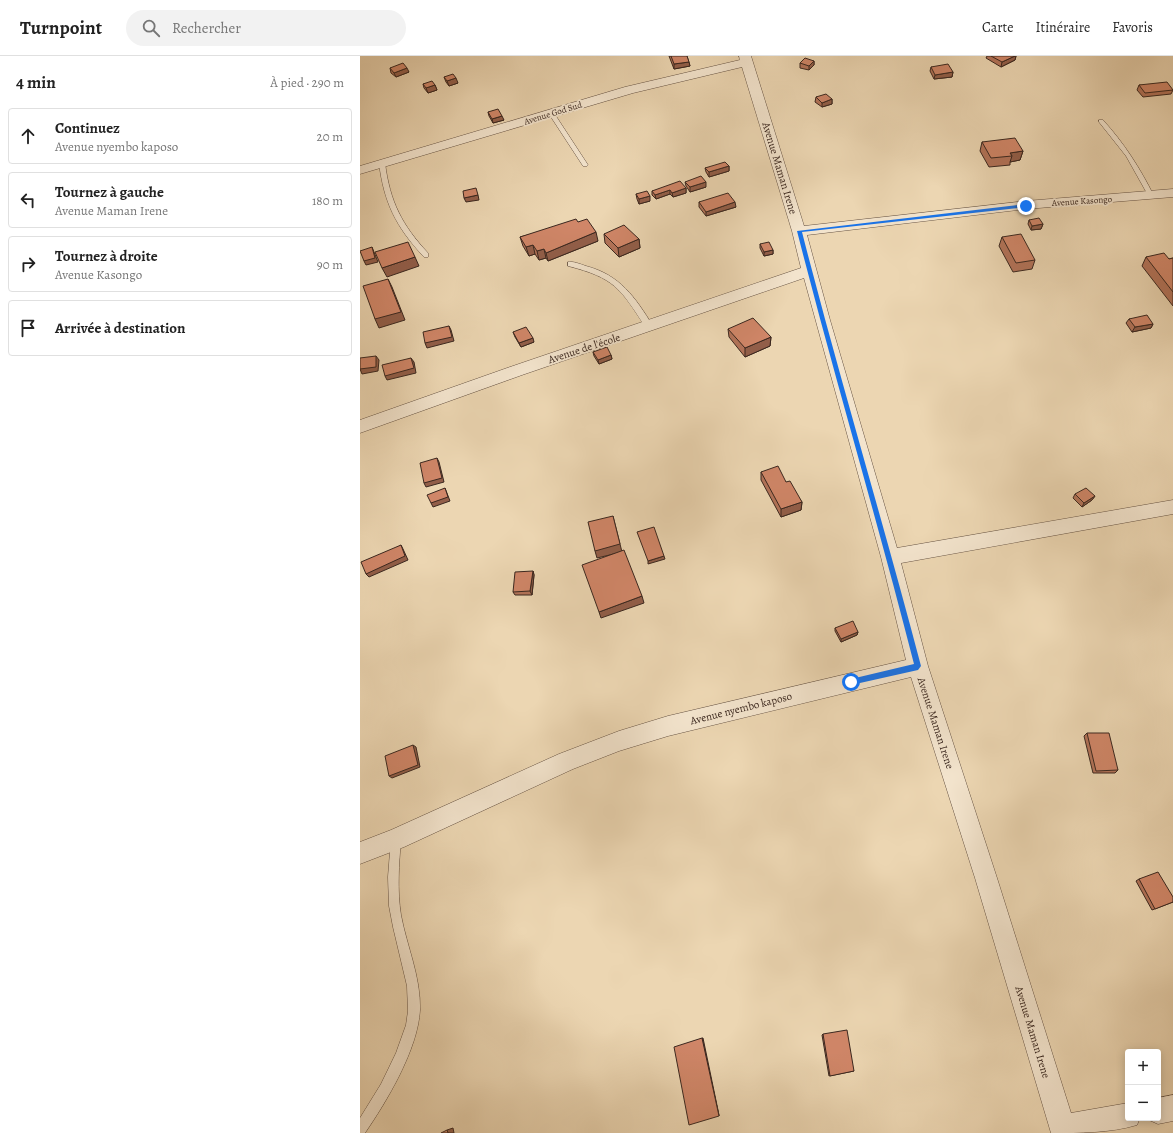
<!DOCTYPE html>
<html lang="fr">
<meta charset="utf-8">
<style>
body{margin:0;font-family:Alegreya,serif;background:#f2f2f2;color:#222}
.controls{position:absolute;right:12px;bottom:12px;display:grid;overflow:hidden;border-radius:4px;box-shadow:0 2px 10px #0003}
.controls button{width:36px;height:36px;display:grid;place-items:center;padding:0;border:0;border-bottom:1px solid #e0e0e0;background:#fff;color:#222;font:20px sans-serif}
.stop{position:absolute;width:12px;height:12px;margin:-9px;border:3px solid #1a73e8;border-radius:50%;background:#fff}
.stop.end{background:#1a73e8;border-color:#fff;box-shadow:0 1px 4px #0008}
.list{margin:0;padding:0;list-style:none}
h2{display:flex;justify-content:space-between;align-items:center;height:52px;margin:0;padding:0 16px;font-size:17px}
h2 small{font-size:13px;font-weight:400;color:#767676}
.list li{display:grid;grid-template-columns:26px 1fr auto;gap:12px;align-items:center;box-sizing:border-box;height:56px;margin:0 8px 8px;padding:0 8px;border:1px solid #e0e0e0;border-radius:4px}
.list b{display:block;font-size:15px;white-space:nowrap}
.list p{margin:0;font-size:13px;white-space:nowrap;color:#767676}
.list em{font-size:13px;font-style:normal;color:#767676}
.icon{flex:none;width:22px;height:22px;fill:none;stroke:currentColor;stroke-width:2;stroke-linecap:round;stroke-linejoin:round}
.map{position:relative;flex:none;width:813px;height:1077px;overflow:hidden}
header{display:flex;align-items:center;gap:24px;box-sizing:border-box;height:56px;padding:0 20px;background:#fff;border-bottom:1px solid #e0e0e0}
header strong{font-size:19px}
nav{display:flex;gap:22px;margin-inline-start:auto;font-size:14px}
.search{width:280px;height:36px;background:#f2f2f2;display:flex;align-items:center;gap:10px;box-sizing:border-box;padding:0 14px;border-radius:22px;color:#767676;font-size:15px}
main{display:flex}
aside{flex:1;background:#fff}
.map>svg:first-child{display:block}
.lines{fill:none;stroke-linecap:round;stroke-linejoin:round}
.lane-casing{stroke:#665344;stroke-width:1}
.street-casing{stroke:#665344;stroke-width:1}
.lane{fill:#f3e4cd;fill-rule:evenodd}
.street{fill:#f3e4cd;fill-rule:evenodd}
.wall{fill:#b37359;stroke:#3a271f}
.shaded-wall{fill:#925e49;stroke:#3a271f}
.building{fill:#d08668;stroke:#3a271f}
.route{fill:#1a73e8}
.labels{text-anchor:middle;stroke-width:3.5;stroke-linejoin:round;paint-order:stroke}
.far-street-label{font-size:9px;fill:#3a271f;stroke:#f3e4cd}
.street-label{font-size:11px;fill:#3a271f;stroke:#f3e4cd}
</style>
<header>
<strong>Turnpoint</strong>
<div class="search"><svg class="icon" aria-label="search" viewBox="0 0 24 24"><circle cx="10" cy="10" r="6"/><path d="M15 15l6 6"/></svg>Rechercher</div>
<nav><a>Carte</a><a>Itinéraire</a><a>Favoris</a></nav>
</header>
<main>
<aside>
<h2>4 min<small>À pied · 290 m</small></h2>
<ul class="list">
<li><svg class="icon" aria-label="ahead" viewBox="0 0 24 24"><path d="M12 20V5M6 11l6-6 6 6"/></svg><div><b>Continuez</b><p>Avenue nyembo kaposo</p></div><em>20 m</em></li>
<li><svg class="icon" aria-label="left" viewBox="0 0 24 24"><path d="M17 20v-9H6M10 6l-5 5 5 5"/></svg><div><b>Tournez à gauche</b><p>Avenue Maman Irene</p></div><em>180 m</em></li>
<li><svg class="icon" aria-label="right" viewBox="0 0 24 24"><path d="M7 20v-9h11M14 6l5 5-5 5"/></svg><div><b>Tournez à droite</b><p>Avenue Kasongo</p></div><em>90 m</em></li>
<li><svg class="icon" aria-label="arrive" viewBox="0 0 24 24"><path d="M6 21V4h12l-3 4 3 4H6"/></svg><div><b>Arrivée à destination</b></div></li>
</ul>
</aside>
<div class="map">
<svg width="813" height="1077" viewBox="0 0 813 1077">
<rect width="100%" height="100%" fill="#ecd6b2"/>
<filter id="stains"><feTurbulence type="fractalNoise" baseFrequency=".005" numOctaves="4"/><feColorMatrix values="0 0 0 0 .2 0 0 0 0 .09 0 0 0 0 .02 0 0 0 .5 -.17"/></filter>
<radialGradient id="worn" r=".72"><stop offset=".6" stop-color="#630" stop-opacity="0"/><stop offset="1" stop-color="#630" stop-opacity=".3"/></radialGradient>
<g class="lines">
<defs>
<path id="lane" d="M 190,57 L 194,57 L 228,109 L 227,110 L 223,110 L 189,58 Z
M 739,64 L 743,64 C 764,87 780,112 794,140 L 793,141 L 789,141 L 766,100 L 739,66 Z
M 22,105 L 25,107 C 30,146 42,169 68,197 L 68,201 L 64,201 C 36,171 24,147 19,107 Z
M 208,206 C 213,205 220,208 226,210 C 260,219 275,241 293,270 L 292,272 L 286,272 C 260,232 255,222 208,210 Z
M 36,778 L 40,779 L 41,783 C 39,808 37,834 41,859 C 47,891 61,921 60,954 C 58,993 27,1045 5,1077 L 0,1077 L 0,1062 L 21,1028 L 36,997 L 46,969 L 48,955 L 47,930 L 33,871 L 29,850 L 28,821 L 31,783 L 32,779 Z"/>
<path id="street" d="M 379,0 L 391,0 L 444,170 L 666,145 L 813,133 L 813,141 L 666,153 L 447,179 L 470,264 L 537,492 L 813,444 L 813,458 L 541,507 L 568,610 L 637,822 L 711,1057 L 768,1047 L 768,1062 L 780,1062 L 777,1069 C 750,1077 720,1077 691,1077 L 615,822 L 551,621 L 308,680 L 259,695 L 213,713 L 44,791 L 0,808 L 0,786 L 31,774 L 199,698 L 259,675 L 308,660 L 546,604 L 521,501 L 444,222 L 162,319 L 0,377 L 0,364 L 150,311 L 441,212 L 432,175 L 382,11 L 273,37 L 0,118 L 0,110 L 265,31 L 380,4 Z
M 813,1039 L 813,1065 L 798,1068 L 789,1064 L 788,1062 L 798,1062 L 798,1042 Z"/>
</defs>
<!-- lane casing -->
<use href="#lane" class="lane-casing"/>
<!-- street casing -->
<use href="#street" class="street-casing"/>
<!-- lane -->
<use href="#lane" class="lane"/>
<!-- street -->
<use href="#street" class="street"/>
</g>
<!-- wall -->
<path class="wall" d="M 309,0 L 327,0 L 330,10 L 314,13 Z
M 627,0 L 656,0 L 655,4 L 641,11 L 626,2 Z
M 454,5 L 454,9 L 449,14 L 440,12 L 440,7 Z
M 571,11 L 593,16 L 592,21 L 574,23 L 570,15 Z
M 30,12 L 49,16 L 36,21 L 31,17 Z
M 84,21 L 98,27 L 89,30 L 86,26 Z
M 63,28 L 75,29 L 77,34 L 68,37 L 64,32 Z
M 779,29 L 813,34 L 811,38 L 783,41 L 777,34 Z
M 456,41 L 472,43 L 472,48 L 462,51 L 455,46 Z
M 128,56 L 144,64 L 133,67 L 129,60 Z
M 622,86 L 663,95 L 660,104 L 650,106 L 650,109 L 629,111 L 620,95 Z
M 369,110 L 369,115 L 349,121 L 346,116 L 345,112 Z
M 325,126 L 346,131 L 330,136 L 326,130 Z
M 326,132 L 326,137 L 313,141 L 310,138 L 296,143 L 292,139 L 292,135 Z
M 276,138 L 290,145 L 279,148 L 277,143 Z
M 339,146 L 376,151 L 346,160 L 339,151 Z
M 669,164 L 683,168 L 681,173 L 671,174 L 668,168 Z
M 218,166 L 238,185 L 188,205 L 186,202 L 179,204 L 175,198 L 169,200 L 163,190 L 160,181 Z
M 244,178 L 279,183 L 280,192 L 259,201 L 245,187 Z
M 642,181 L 675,204 L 672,213 L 653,216 L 639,190 Z
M 400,188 L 413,194 L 413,198 L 404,200 L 400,192 Z
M 786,201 L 809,203 L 813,202 L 813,250 L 782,210 Z
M 769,263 L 793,268 L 791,272 L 772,276 L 766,267 Z
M 368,273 L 411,281 L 410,290 L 385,301 L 369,281 Z
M 153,276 L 174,286 L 161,291 L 155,281 Z
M 233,296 L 251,299 L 252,303 L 239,308 L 234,300 Z
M 401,416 L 426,426 L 442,446 L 441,454 L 421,461 L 401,424 Z
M 715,438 L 735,440 L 732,444 L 722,451 L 713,442 Z
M 173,515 L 174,519 L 172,539 L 155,539 L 153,536 Z
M 475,572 L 498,576 L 497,579 L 481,586 L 475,575 Z
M 727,677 L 758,714 L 755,717 L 733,717 L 724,680 Z
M 779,823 L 813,846 L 792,854 L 776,825 Z
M 463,978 L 494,1015 L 469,1020 L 462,979 Z"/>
<!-- shaded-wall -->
<path class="shaded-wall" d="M 655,0 L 656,0 L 655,4 L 641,11 L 642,6 Z
M 454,5 L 454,9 L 449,14 L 449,10 Z
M 329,6 L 330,10 L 314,13 L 314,8 Z
M 47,12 L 49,16 L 36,21 L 34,17 Z
M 593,16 L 592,21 L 574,23 L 575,19 Z
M 96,22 L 98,27 L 89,30 L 87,25 Z
M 75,29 L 77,34 L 68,37 L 66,32 Z
M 472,43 L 472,48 L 462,51 L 462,47 Z
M 142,60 L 144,64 L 133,67 L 132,63 Z
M 663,95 L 660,104 L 650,106 L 652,100 L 650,97 Z
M 369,110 L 369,115 L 349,121 L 349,116 Z
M 346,126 L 346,131 L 330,136 L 330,131 Z
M 326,132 L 326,137 L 313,141 L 312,137 Z
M 310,134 L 310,138 L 296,143 L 295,139 Z
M 118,139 L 119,144 L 106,146 L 104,142 Z
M 290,140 L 290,145 L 279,148 L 279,143 Z
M 375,146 L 376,151 L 346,160 L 346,156 Z
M 683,168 L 681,173 L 671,174 L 672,170 Z
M 236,176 L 238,185 L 188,205 L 186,197 Z
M 279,183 L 280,192 L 259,201 L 258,192 Z
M 173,189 L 175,198 L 169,200 L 166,191 Z
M 12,191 L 18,206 L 6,209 L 4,205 Z
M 184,193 L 186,202 L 179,204 L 177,195 Z
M 413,194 L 413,198 L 404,200 L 404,196 Z
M 55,201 L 59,210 L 27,221 L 22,212 Z
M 28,223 L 32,231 L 45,264 L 19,272 L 15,263 Z
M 793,268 L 791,272 L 772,276 L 775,271 Z
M 89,270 L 91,274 L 94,285 L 67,292 L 65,287 Z
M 411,281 L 410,290 L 385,301 L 385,292 Z
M 173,282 L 174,286 L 161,291 L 159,287 Z
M 251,299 L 252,303 L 239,308 L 238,304 Z
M 16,300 L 19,304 L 18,315 L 2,318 L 0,313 Z
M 51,302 L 54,306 L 56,317 L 27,324 L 25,320 Z
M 77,402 L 79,406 L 84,426 L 66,431 L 64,427 Z
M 85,432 L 90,445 L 73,451 L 71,447 Z
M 735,440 L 732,444 L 722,451 L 724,447 Z
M 442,446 L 441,454 L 421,461 L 421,453 Z
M 253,460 L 262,496 L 237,502 L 235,495 Z
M 41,489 L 43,493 L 48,504 L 9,521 L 6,518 Z
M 304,500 L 305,503 L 288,508 L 288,505 Z
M 173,515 L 174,519 L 172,539 L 170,535 Z
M 282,540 L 284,547 L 241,562 L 239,556 Z
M 498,576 L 497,579 L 481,586 L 481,583 Z
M 53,689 L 56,691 L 60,711 L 32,722 L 29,720 Z
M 342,982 L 343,982 L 359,1059 L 359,1060 Z
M 93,1072 L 94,1077 L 88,1077 L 87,1074 Z"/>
<!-- building -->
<path class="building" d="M 311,0 L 327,0 L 329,6 L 314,8 Z
M 631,0 L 655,0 L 642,6 Z
M 445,2 L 454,5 L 449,10 L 440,7 Z
M 43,7 L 47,12 L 34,17 L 30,12 Z
M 588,8 L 593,16 L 575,19 L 571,11 Z
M 93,18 L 96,22 L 87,25 L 84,21 Z
M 72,25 L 75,29 L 66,32 L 63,28 Z
M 807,26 L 813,34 L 785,37 L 779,29 Z
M 466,38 L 472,43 L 462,47 L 456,41 Z
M 138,53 L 142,60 L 132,63 L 128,56 Z
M 655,82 L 663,95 L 650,97 L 652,100 L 631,102 L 622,86 Z
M 365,106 L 369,110 L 349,116 L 345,112 Z
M 341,120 L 346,126 L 330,131 L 325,126 Z
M 320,125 L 326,132 L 312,137 L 310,134 L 295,139 L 292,135 Z
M 116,132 L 118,139 L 104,142 L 103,135 Z
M 287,135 L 290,140 L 279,143 L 276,138 Z
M 368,137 L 375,146 L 346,156 L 339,146 Z
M 679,162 L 683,168 L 672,170 L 669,164 Z
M 216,163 L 218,166 L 227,163 L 236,176 L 186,197 L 184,193 L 177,195 L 173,189 L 166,191 L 160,181 Z
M 264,169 L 279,183 L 258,192 L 244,178 Z
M 661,178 L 675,204 L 656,207 L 642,181 Z
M 48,186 L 55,201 L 22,212 L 15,196 Z
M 409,186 L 413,194 L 404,196 L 400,188 Z
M 12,191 L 15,202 L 4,205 L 0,195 Z
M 804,197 L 809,203 L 813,202 L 813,236 L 786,201 Z
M 28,223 L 41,256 L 15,263 L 3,230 Z
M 787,259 L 793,268 L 775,271 L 769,263 Z
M 393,262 L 411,281 L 385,292 L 368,273 Z
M 89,270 L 92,281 L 65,287 L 63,276 Z
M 166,271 L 173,282 L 159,287 L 153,276 Z
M 247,291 L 251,299 L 238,304 L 233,296 Z
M 16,300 L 16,311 L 0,313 L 0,302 Z
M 51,302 L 54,312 L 25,320 L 22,309 Z
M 77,402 L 82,422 L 64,427 L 60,407 Z
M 418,410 L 426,426 L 430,425 L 442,446 L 421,453 L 401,416 Z
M 85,432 L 88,441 L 71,447 L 67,439 Z
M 726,432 L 735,440 L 724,447 L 715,438 Z
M 253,460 L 260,488 L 235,495 L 228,466 Z
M 294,471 L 304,500 L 288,505 L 277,476 Z
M 41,489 L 45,500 L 6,518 L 1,506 Z
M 264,494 L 282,540 L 239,556 L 222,509 Z
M 173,515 L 170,535 L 153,536 L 155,516 Z
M 493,565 L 498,576 L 481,583 L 475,572 Z
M 727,677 L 749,677 L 758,714 L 736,715 Z
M 53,689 L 58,709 L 29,720 L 25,700 Z
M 798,816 L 813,841 L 813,846 L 795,853 L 779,823 Z
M 487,974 L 494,1015 L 470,1020 L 463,978 Z
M 342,982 L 359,1060 L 329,1069 L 314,991 Z
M 87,1074 L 88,1077 L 81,1077 Z"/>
<!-- route -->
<path class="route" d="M 666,148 L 668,151 L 442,176 C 479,321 523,465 561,610 L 558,614 L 491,629 L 487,626 L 491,623 L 554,608 C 517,463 474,320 437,175 Z"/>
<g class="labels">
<!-- far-street labels -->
<g class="far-street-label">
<text transform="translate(193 57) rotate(-17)" y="3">Avenue God Sud</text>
<text transform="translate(722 145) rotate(-4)" y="3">Avenue Kasongo</text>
</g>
<!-- street labels -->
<g class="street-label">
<text transform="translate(420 112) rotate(73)" y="4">Avenue Maman Irene</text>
<text transform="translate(224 292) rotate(-18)" y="4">Avenue de l'école</text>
<text transform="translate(381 652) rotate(-14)" y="4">Avenue nyembo kaposo</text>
<text transform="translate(576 667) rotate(72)" y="4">Avenue Maman Irene</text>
<text transform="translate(673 976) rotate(73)" y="4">Avenue Maman Irene</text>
</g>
</g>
<rect width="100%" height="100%" filter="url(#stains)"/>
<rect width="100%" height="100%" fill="url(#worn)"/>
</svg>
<div class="controls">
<button>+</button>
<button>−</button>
</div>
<div class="stop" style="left:491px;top:626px"></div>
<div class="stop end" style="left:666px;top:150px"></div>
</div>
</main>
